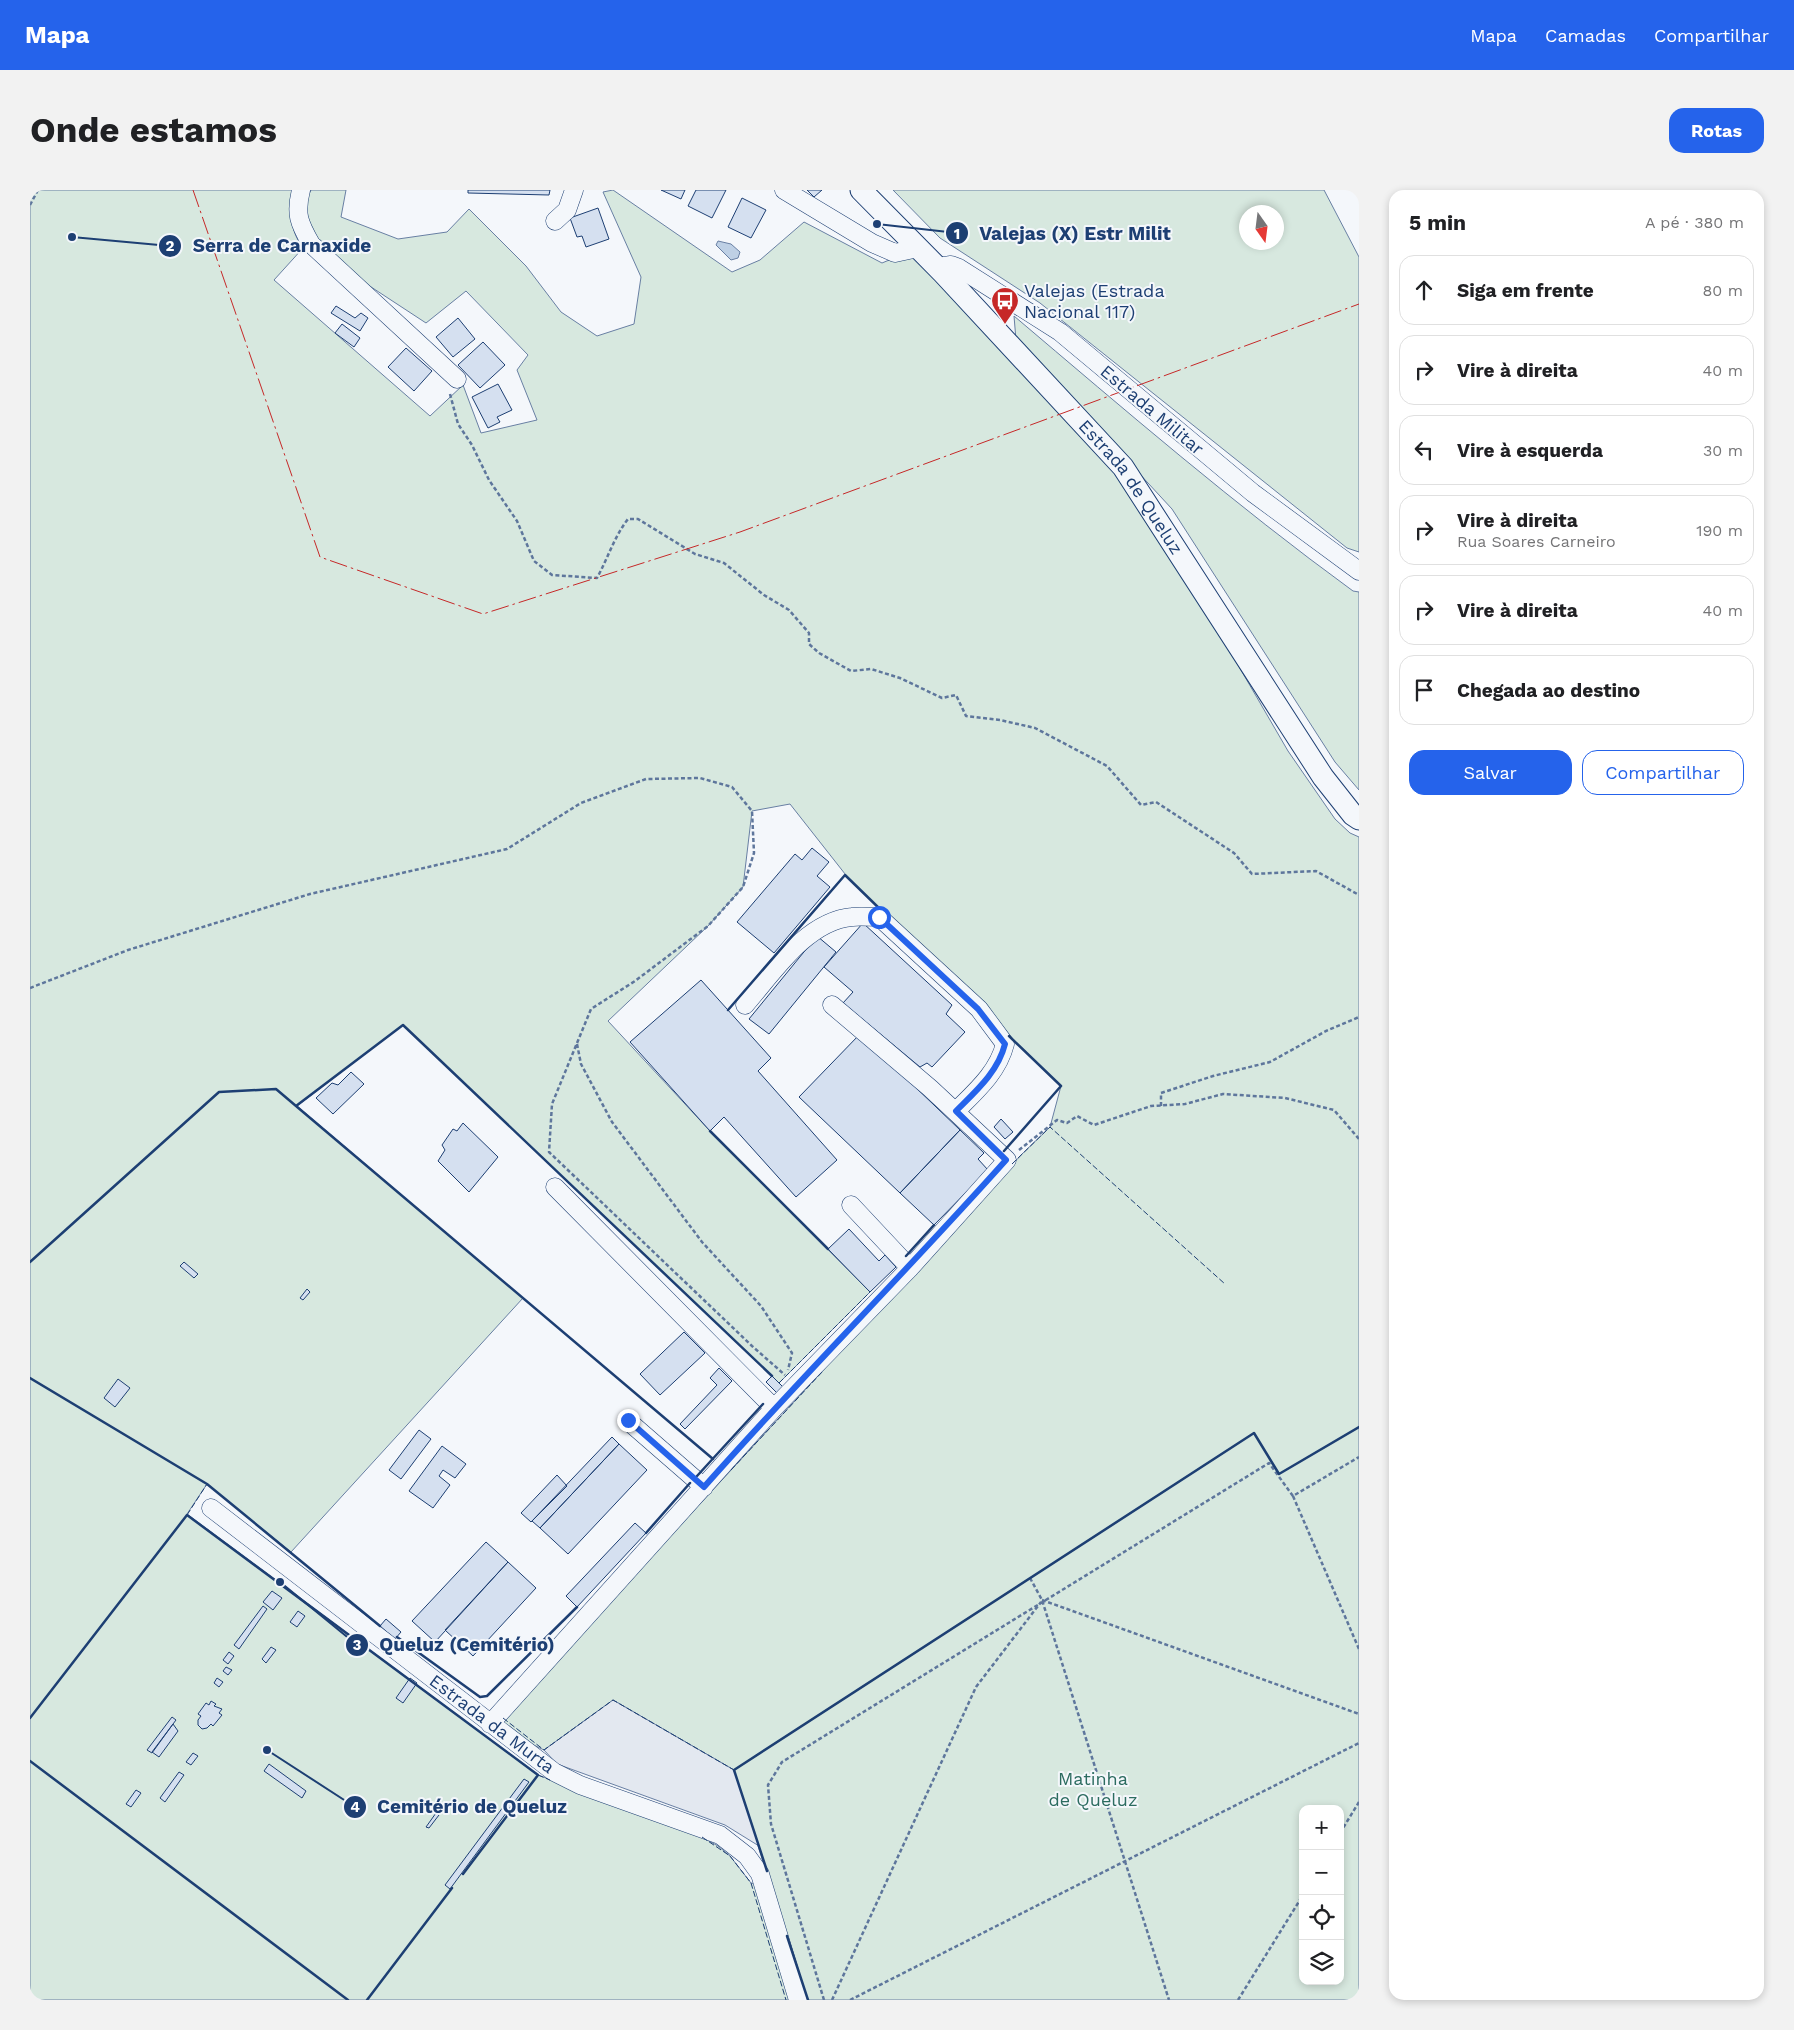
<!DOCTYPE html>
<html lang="pt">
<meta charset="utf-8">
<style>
body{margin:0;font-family:"Work Sans",sans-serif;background:#f2f2f2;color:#202124}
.controls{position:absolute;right:15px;bottom:15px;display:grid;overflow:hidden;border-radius:10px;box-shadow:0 2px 8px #0003}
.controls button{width:45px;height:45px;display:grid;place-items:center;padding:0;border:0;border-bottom:1px solid #e0e0e0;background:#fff;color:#202124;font:25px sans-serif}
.compass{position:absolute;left:1209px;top:15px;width:45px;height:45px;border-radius:50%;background:#fff;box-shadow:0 2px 8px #0003;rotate:166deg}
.stop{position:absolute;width:15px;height:15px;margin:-11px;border:4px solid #2563eb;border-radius:50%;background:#fff}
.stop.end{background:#2563eb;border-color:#fff;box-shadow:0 1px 5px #0008}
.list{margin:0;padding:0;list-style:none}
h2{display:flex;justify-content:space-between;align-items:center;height:65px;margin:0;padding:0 20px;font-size:21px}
h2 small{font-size:16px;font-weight:400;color:#757577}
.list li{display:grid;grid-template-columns:32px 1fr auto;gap:15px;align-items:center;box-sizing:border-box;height:70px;margin:0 10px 10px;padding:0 10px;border:1px solid #e0e0e0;border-radius:15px}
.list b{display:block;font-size:19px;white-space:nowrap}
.list p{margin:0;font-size:16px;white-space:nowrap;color:#757577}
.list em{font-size:16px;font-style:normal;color:#757577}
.actions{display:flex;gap:10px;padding:15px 20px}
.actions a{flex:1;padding:11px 0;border:1px solid #2563eb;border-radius:15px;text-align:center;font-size:18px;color:#2563eb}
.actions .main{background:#2563eb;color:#fff}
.icon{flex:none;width:28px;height:28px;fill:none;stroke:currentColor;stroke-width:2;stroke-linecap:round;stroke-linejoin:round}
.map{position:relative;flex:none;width:1329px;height:1810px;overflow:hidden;border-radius:15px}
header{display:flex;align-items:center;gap:30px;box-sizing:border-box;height:70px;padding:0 25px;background:#2563eb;color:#fff}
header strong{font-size:24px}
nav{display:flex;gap:28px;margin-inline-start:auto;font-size:18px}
.intro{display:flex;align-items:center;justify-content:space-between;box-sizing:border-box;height:120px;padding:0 30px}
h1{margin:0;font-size:35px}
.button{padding:12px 22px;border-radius:15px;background:#2563eb;color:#fff;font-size:18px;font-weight:700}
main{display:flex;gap:30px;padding:0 30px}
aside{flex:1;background:#fff;border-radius:15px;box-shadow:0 2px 8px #0003}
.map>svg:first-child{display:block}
.green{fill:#d7e8df;stroke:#687fa3;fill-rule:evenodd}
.parking{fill:#e3e8f0;stroke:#687fa3}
.water{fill:#bed0e5;stroke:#687fa3}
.building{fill:#d5e0f0;stroke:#1d3f73}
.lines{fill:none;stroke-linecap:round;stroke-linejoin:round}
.minor-casing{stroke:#1d3f73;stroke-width:19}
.major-casing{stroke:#1d3f73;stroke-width:23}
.path{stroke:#5e769c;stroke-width:2.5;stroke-dasharray:4 2.5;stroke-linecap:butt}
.minor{stroke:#f4f7fb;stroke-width:18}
.major{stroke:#f4f7fb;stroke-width:21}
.fence{stroke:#1d3f73;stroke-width:1;stroke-dasharray:6 2.5;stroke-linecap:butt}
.wall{stroke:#1d3f73;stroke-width:2.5}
.power{stroke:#c62828;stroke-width:1;stroke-dasharray:18 4 2.5 4;stroke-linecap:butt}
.route{stroke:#2563eb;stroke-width:6}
.labels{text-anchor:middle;stroke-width:4;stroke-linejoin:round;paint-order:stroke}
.poi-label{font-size:18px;fill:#1d3f73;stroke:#f4f7fb;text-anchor:start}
.street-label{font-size:18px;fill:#1d3f73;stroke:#f4f7fb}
.park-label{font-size:18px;fill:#2c6c60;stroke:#f4f7fb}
.leader{fill:none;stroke:#1d3f73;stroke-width:2}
.callout-dot{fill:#1d3f73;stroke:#f4f7fb;stroke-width:2}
.mark-label{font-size:15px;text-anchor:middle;font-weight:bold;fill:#fff}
.callout-label{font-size:19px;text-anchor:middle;font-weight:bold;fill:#1d3f73;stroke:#f4f7fb;stroke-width:4;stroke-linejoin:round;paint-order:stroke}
</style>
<header>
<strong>Mapa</strong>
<nav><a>Mapa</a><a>Camadas</a><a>Compartilhar</a></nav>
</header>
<div class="intro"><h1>Onde estamos</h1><a class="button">Rotas</a></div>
<main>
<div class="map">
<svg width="1329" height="1810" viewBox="0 0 1329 1810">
<rect width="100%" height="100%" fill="#f4f7fb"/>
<!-- green -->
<path class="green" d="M 0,0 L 266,0 C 263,26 257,35 273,58 L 244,90 L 400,226 L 433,195 L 451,243 L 507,230 L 487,180 L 498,165 L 436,101 L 396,133 L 335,93 L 286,50 L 273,16 L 281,0 L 316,0 L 311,27 L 368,49 L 417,42 L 439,19 L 496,76 L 531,122 L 567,146 L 604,134 L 611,87 L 573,2 L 583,0 L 702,82 L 730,70 L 774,32 L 852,73 L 888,58 L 1093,277 L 1258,561 L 1305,629 L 1320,643 L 1329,647 L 1329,1810 L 0,1810 ZM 760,614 L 819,689 L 1031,896 L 1020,937 L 991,965 L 472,1529 L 460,1534 L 514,1560 L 583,1510 L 704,1580 L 741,1697 L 721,1693 L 700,1666 L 688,1656 L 661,1641 L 508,1585 L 157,1324 L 177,1294 L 261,1362 L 493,1108 L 267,916 L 373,835 L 749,1193 L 840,1102 L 680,941 L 578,831 L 678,736 L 713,697 L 722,621 ZM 1273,1619 L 1310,1619 L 1310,1791 L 1273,1791 Z
M 863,0 L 1294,0 L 1329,67 L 1329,362 L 1317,358 L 1010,113 L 910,48 ZM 1216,22 L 1246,22 L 1246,52 L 1216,52 Z
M 984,126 C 1095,220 1205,315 1323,401 L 1329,402 L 1329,600 L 1305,572 L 1142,319 L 986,150 Z"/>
<!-- parking -->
<path class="parking" d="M 583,1510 L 704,1580 L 729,1656 L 695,1635 L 527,1574 L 514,1560 Z"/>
<!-- water -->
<path class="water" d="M 688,51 L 701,54 L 710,62 L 708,68 L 701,70 L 686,55 Z"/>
<!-- building -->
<path class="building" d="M 438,0 L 520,0 L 519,5 L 438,3 Z
M 631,0 L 655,0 L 651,9 Z
M 666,0 L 696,0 L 682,28 L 658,16 Z
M 777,0 L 792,0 L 784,7 Z
M 712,8 L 736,20 L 721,48 L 698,37 Z
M 568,18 L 579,49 L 556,57 L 552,46 L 547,47 L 540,28 Z
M 306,116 L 325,128 L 331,123 L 338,128 L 330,141 L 301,123 Z
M 428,128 L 445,149 L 423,167 L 406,147 Z
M 312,134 L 330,148 L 324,157 L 305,143 Z
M 453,152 L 475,175 L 450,198 L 428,175 Z
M 376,158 L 402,181 L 384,201 L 358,177 Z
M 468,194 L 482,220 L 467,227 L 470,232 L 458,238 L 442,207 Z
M 782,658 L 799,672 L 787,686 L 800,697 L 744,763 L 707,732 L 765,664 L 772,670 Z
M 833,733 L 922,815 L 916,824 L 935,842 L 902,877 L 897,873 L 890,877 L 813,813 L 823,802 L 794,777 Z
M 787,746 L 806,762 L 739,844 L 719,829 Z
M 671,790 L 741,868 L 728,881 L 807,970 L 766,1007 L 694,927 L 680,941 L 600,852 Z
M 830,844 L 930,940 L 870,1003 L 769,907 Z
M 321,882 L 334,894 L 303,924 L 286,908 L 302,893 L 308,895 Z
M 971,929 L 983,942 L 975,949 L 964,937 Z
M 433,933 L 468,967 L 439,1002 L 408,971 L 415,960 L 412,955 L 423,939 L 427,941 Z
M 930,940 L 954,963 L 948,969 L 958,980 L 904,1035 L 870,1003 Z
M 819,1039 L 849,1071 L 855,1065 L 866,1077 L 840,1102 L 798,1059 Z
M 154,1072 L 168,1084 L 164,1088 L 150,1076 Z
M 277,1099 L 280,1102 L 273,1110 L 270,1108 Z
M 654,1142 L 675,1163 L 630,1205 L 610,1184 Z
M 689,1178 L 702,1191 L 655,1239 L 650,1234 L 687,1195 L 680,1188 Z
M 742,1186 L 754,1198 L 748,1204 L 736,1192 Z
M 88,1189 L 100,1198 L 85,1217 L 74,1208 Z
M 389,1240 L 401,1249 L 371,1289 L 359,1280 Z
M 582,1247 L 589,1254 L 510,1338 L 502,1331 Z
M 589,1254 L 617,1280 L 538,1364 L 510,1338 Z
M 412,1256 L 436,1274 L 425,1288 L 413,1280 L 409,1286 L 420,1295 L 403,1318 L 379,1301 Z
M 527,1285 L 537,1296 L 501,1332 L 491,1323 Z
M 605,1333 L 616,1343 L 547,1417 L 536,1406 Z
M 456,1352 L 478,1372 L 405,1452 L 382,1431 Z
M 478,1372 L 506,1398 L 443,1466 L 415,1440 Z
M 242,1401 L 252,1408 L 243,1420 L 233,1412 Z
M 233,1416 L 237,1419 L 209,1459 L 204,1455 Z
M 268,1421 L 275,1426 L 267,1437 L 260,1432 Z
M 356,1429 L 371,1442 L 365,1449 L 350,1436 Z
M 241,1457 L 246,1460 L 236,1473 L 232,1469 Z
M 199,1462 L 204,1466 L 198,1474 L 193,1470 Z
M 196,1477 L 202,1480 L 198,1485 L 193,1481 Z
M 187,1488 L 193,1492 L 189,1497 L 184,1493 Z
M 380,1488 L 387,1493 L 373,1513 L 366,1508 Z
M 181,1511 L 186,1514 L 184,1516 L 192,1519 L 189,1523 L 192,1525 L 183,1536 L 181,1534 L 177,1538 L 172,1539 L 168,1535 L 168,1530 L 171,1526 L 168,1524 L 176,1513 L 179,1515 Z
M 142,1527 L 146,1530 L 143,1534 L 122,1563 L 117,1560 Z
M 143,1534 L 148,1541 L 129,1567 L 122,1562 Z
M 163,1563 L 168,1566 L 161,1575 L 156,1572 Z
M 239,1574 L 276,1601 L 272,1608 L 234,1581 Z
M 149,1582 L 154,1585 L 135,1612 L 130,1608 Z
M 494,1589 L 499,1592 L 420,1699 L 415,1695 Z
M 106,1600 L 111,1603 L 101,1617 L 96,1614 Z
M 406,1623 L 409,1625 L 399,1638 L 396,1637 Z"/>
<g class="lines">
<defs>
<path id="minor" d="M 271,0 C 265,24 269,33 281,54 L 427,189
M 754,0 L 842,53 L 865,63 L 888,58
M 525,31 L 537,20 L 544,0
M 908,77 L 921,75 L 929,78 L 1030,142 L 1223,303 L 1329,381
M 715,815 C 743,783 776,731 822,727 C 830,726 840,727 849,727 L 949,819 L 975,854 C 968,882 946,901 926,921
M 525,997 L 744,1218
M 821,1015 L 880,1078
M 597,1230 L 674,1297
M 181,1318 L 524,1582 L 550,1595 L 690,1645 L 717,1666 L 730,1684 L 768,1810
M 460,1534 L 744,1218 L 880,1078 L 977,970 L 900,898 L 802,815"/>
<g id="major">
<path id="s1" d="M 831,0 L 913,83 L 1093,277 L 1293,587 L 1323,625 L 1329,629"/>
</g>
</defs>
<!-- minor casing -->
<use href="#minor" class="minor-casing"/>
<!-- major casing -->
<use href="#major" class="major-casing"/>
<!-- path -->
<path class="path" d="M 0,15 L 8,0
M 420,204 L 428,234 L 442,255 L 459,290 L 487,331 L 504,371 L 522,385 L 567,388 C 578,368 584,347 598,329 L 608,329 L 665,364 L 694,373 L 734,405 L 759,420 L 779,443 L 779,454 L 789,463 L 821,481 L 841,479 L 870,488 L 912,508 L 926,505 L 936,526 L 970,530 L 1005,538 L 1077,576 L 1111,615 L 1126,612 L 1204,663 L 1222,684 L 1286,681 L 1329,705
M 0,798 L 98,760 L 280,704 L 477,659 L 551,613 L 616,589 L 670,588 L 702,597 L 722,621 L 724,663 L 713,697 L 678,736 L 605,791 L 561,819 L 522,914 L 519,962 L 722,1156 L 755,1185
M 547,854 L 551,874 L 582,932 L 672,1052 L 731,1116 L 762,1163 L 758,1180
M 1131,916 L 1131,903 L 1183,886 L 1240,872 L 1296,841 L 1329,827
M 989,960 L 1027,930 L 1037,933 L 1047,926 L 1064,935 L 1121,916 L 1155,914 L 1193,904 L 1255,908 L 1304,920 L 1329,949
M 1263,1306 L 1329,1459
M 1000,1388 L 1012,1410 L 1139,1810
M 1012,1410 L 1329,1524
M 1310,1643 L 1329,1612
M 794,1810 L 741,1634 L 738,1595 L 752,1572 L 1239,1273 L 1263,1306 L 1329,1267
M 802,1810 L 946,1497 L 1011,1412
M 820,1810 L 1329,1553
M 1208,1810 L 1273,1705"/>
<!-- minor -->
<use href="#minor" class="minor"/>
<!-- major -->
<use href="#major" class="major"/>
<!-- fence -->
<path class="fence" d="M 982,974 L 1020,937 L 1195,1094
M 749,1193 L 840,1102
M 701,1280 L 793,1181
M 157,1325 L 177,1294
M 473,1528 L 514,1560 L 583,1510 L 704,1580
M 508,1585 L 520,1590
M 672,1647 L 700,1666 L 721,1693 L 756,1810"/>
<!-- wall -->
<path class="wall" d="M 698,820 L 815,685 L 853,722
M 680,941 L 798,1059
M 974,961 L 1031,896 L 979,846
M 876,1066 L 904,1035
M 0,1072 L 189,902 L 246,899 L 266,916
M 0,1188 L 177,1294 L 350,1436
M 683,1269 L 266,916 L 373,835 L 742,1186
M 667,1286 L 733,1214
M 616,1343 L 660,1293
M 367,1447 L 450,1507 L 457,1506 L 547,1417
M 0,1528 L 157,1325 L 508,1585 L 433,1684
M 0,1571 L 318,1810
M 737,1681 L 704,1580 L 1224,1243 L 1249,1284 L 1329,1237
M 757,1746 L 778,1810
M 337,1810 L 422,1698"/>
<!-- power -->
<path class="power" d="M 163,0 L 290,367 L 453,424 L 710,342 L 1329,114"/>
</g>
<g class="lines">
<!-- route -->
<path class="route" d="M 598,1230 L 674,1297 C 772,1186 877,1081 976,970 L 926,921 C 946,901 968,882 975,854 L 948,819 L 849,727"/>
</g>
<!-- icons -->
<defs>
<symbol id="bus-pin" viewBox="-11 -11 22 30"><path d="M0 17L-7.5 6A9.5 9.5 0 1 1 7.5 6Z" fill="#c62828" stroke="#f4f7fb"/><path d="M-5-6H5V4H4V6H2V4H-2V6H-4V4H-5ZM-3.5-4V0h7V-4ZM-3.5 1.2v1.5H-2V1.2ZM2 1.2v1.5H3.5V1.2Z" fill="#fff"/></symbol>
</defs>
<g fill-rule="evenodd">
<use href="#bus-pin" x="959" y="95" width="32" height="43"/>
</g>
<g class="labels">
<!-- poi labels -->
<g class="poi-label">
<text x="994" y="107">Valejas (Estrada<tspan x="994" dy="21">Nacional 117)</tspan></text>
</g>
<!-- street labels -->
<g class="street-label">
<text transform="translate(1122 220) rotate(40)" y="6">Estrada Militar</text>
<text dy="6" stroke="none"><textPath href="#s1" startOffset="402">Estrada de Queluz</textPath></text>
<text transform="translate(462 1534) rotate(37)" y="6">Estrada da Murta</text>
</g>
<!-- park labels -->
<g class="park-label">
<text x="1063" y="1595">Matinha<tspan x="1063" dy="21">de Queluz</tspan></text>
</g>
</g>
<!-- callouts -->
<path class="leader" d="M847 34L927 43M42 47L140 56M250 1392L327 1455M237 1560L325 1617"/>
<g class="callout-dot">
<circle cx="847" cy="34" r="5"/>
<circle cx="42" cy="47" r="5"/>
<circle cx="250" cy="1392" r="5"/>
<circle cx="237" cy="1560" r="5"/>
<circle cx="927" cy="43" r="12"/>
<circle cx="140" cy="56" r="12"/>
<circle cx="327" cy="1455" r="12"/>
<circle cx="325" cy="1617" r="12"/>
</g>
<g class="mark-label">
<text x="927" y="49">1</text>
<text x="140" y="61">2</text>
<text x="327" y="1460">3</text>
<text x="325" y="1622">4</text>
</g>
<g class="callout-label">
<text x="1045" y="50">Valejas (X) Estr Milit</text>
<text x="252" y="62">Serra de Carnaxide</text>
<text x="437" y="1461">Queluz (Cemitério)</text>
<text x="442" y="1623">Cemitério de Queluz</text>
</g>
</svg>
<div class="controls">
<button>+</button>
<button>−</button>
<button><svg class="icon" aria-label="locate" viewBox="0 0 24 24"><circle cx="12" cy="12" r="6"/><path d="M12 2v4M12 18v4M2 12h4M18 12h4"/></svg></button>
<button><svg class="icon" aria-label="layers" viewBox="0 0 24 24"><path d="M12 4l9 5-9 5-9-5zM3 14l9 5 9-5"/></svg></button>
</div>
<svg class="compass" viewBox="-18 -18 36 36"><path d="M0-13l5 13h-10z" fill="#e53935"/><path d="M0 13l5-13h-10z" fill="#757577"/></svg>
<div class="stop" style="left:849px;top:727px"></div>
<div class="stop end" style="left:598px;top:1230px"></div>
</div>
<aside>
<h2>5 min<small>A pé · 380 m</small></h2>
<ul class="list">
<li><svg class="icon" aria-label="ahead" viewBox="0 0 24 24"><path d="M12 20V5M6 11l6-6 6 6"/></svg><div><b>Siga em frente</b></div><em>80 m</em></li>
<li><svg class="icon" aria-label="right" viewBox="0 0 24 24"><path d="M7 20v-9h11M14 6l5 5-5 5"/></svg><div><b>Vire à direita</b></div><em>40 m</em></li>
<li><svg class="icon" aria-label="left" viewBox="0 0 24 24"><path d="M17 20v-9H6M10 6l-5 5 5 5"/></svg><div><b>Vire à esquerda</b></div><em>30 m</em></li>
<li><svg class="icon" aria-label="right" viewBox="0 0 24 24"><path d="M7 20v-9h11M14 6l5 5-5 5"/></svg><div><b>Vire à direita</b><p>Rua Soares Carneiro</p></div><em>190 m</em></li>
<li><svg class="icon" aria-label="right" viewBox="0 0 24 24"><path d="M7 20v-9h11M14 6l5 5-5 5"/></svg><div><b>Vire à direita</b></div><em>40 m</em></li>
<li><svg class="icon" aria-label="arrive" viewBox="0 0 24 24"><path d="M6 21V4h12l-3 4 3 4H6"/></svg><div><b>Chegada ao destino</b></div></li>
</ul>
<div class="actions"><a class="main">Salvar</a><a>Compartilhar</a></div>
</aside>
</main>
